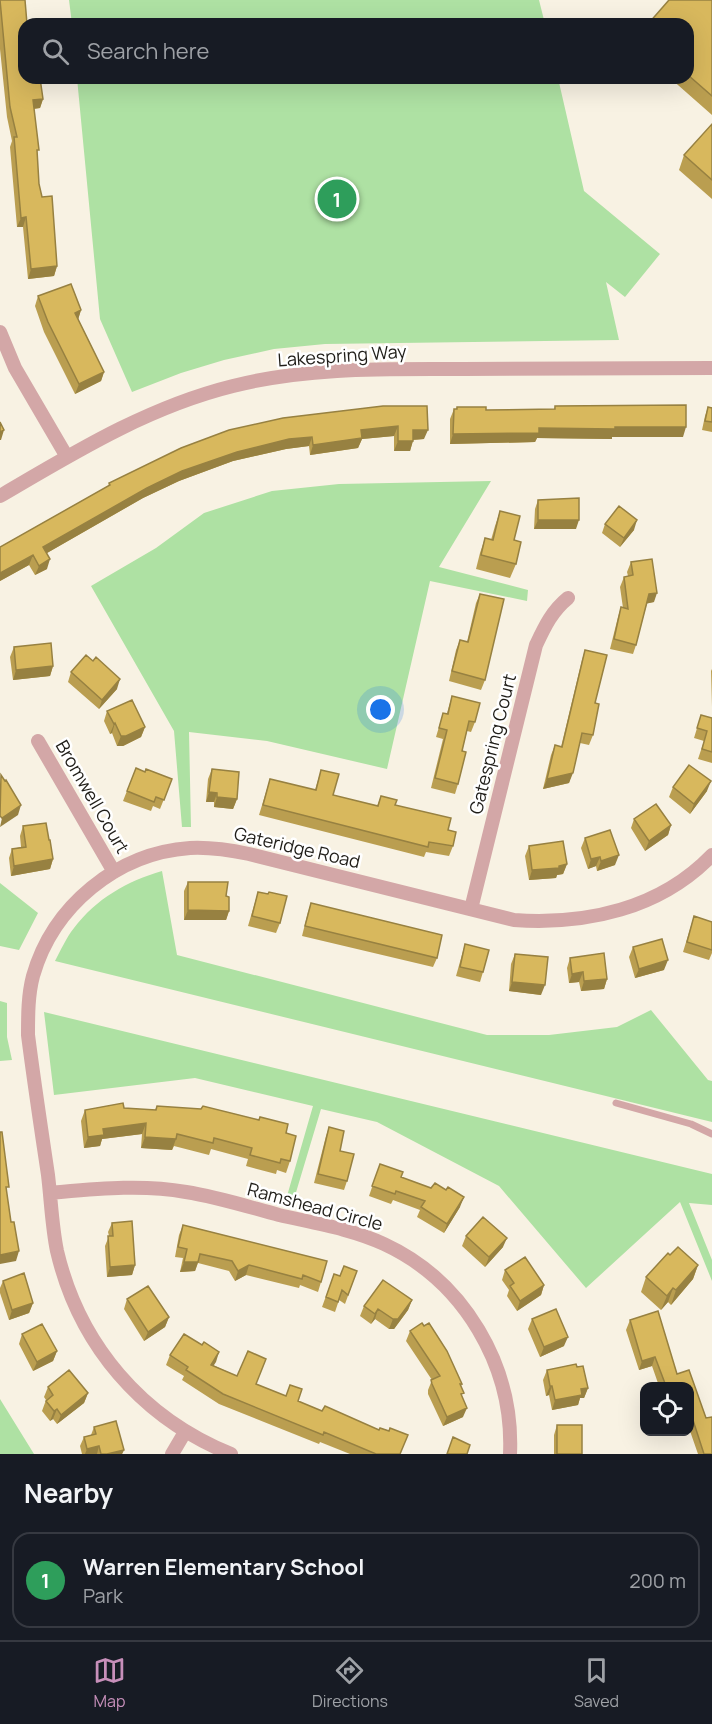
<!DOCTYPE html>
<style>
body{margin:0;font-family:Manrope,sans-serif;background:#242831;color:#f1f3f6}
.controls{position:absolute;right:18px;bottom:18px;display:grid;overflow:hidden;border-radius:12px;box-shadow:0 6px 24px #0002}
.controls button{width:54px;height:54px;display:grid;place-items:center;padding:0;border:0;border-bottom:2px solid #363941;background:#171b24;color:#f1f3f6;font:30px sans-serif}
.you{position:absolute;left:381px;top:710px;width:21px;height:21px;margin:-15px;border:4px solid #fff;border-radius:50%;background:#1a73e8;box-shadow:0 0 0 9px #1a73e833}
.badge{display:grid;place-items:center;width:39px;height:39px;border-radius:50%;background:#c78fba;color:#fff;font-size:20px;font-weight:700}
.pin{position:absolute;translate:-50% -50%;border:3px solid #fff;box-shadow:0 2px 6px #0006}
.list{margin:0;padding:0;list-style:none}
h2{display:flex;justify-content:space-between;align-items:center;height:78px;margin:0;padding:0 24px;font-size:26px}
h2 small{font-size:20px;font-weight:400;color:#9ea1a6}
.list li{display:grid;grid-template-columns:39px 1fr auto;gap:18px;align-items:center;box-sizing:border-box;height:96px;margin:0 12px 12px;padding:0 12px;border:2px solid #363941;border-radius:18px}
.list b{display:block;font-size:22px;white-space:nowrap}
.list p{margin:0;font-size:20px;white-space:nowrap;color:#9ea1a6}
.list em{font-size:20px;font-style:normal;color:#9ea1a6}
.icon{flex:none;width:33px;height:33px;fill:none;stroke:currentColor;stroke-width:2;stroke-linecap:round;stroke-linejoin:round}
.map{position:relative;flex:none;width:712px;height:1454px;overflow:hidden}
.search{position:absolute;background:#171b24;box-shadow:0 6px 24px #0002;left:18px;right:18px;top:18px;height:66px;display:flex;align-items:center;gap:15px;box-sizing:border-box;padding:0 21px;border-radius:18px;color:#9ea1a6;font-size:22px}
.sheet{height:186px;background:#171b24}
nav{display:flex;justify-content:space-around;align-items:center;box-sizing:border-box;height:84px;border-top:2px solid #363941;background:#171b24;font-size:16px;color:#9ea1a6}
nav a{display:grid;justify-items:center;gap:3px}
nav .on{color:#c78fba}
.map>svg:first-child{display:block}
.green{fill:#aee1a3}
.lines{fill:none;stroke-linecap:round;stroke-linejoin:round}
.service{stroke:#d3a7a7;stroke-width:7}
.minor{stroke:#d3a7a7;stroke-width:14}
.wall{fill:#ba9e50}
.shaded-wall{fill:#978141}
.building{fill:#d8b85d;stroke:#978141;stroke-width:1.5}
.labels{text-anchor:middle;stroke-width:5;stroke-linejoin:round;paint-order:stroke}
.street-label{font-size:18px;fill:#1f1d18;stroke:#fff}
</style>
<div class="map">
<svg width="712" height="1454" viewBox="0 0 712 1454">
<rect width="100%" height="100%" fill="#f8f2e3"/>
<!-- green -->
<path class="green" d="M 69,0 L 539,0 L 545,24 L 72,24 Z
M 77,78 L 558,78 L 584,191 L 660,254 L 625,297 L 606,282 L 619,340 L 325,344 L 274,349 L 224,360 L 181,373 L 132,392 L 100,319 Z
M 491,481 L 439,567 L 528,590 L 527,601 L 430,581 L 387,769 L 267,741 L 189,732 L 191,827 L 182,827 L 174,731 L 91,586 L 156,548 L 204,513 L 272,491 L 339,484 Z
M 162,871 L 177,955 L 487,1035 L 549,1035 L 617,1027 L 651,1010 L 708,1080 L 712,1081 L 712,1122 L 55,961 C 61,950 66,938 74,928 C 96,899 127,881 162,871 Z
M 0,883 L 38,913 L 19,950 L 0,946 Z
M 0,1001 L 7,1003 L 7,1037 L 12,1060 L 0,1061 Z
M 44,1012 L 712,1174 L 712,1205 L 689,1203 L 712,1260 L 712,1281 L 680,1202 L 586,1288 L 499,1186 L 377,1122 L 321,1109 L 294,1199 L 287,1196 L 313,1106 L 195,1078 L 54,1095 Z
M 0,1399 L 34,1454 L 0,1454 Z"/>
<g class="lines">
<!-- service -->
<path class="service" d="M 616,1103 L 691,1124 L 712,1134"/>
<!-- minor -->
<path class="minor" d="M 0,332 L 15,368 L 67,457
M 0,496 C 75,452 148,407 233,386 C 307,367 386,369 463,369 C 546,368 629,368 712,368
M 38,741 L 114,872
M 471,909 L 536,645 C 545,626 552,611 568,598
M 50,1193 C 96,1189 141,1184 186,1192 C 218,1197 249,1207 279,1215 C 314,1223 352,1229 384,1244 C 464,1281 514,1366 510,1454
M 172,1454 L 185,1432
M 231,1454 C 142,1418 79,1345 57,1251 C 52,1227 51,1200 48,1175 C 41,1128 34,1082 28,1035 C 28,1015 28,995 33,976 C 53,906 117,853 190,848 C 210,847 230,850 249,854 L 514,920 C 586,925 660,909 712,855"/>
</g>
<!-- wall -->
<path class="wall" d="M 0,0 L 24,24 L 43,99 L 40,108 L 34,109 L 39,184 L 57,266 L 54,276 L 28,279 L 23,227 L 17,227 L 10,147 L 12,141 L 7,117 L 0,49 Z
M 712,0 L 712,115 L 670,78 L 688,78 L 688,24 Z
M 712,124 L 712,199 L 679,170 L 684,155 Z
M 38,296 L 81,310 L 78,319 L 104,372 L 101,381 L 75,394 L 44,332 L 35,306 Z
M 383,406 L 424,439 L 413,440 L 410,451 L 394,451 L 394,436 L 362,439 L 358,448 L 310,455 L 309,446 L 286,449 L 233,461 L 179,481 L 143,498 L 47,553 L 47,569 L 35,575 L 29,565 L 0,581 L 0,547 L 108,486 L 109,483 Z
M 555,406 L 683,437 L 612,437 L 612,439 L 537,438 L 535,442 L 450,444 L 450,419 L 454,409 L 456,409 L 457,407 L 486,410 L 554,409 Z
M 708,407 L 712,407 L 712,432 L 702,430 L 705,416 Z
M 538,500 L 576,529 L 534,529 L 535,509 Z
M 500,511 L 514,540 L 516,564 L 510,578 L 476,569 L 480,553 L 485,538 L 491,540 L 495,526 Z
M 605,524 L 634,530 L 620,547 L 602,533 Z
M 631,562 L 654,602 L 647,603 L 636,645 L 633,654 L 610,649 L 618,617 L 621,607 L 623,608 L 620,587 L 624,577 L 628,576 L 627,572 Z
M 480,594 L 485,680 L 481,690 L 449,681 L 456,650 L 460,640 L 467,642 L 476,603 Z
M 14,647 L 53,666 L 50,676 L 13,680 L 10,657 Z
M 585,650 L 595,703 L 593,735 L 589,745 L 580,743 L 569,783 L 543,789 L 551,755 L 555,745 L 561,747 L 582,660 Z
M 93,661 L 117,689 L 99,709 L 68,682 L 71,672 Z
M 712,669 L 712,707 L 711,671 Z
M 452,696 L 475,722 L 471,732 L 467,731 L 462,751 L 458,784 L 455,794 L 431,788 L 443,739 L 436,737 L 443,713 L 447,713 Z
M 107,711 L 145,727 L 141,737 L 123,746 L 117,746 L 112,733 L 110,734 L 104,721 Z
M 701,715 L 712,718 L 712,763 L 698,759 L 704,741 L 694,738 Z
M 136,768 L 145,772 L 172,779 L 160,809 L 153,806 L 151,811 L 123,801 Z
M 212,769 L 237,799 L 233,809 L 214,807 L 214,802 L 206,802 L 208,779 Z
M 321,770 L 333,795 L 377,806 L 381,796 L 395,805 L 448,830 L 453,846 L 449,856 L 426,852 L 424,857 L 259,815 L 270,779 L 315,790 Z
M 673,787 L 707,791 L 690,814 L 669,797 Z
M 634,819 L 671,825 L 668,835 L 645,851 L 631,828 Z
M 23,826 L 49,840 L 53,859 L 50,869 L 11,876 L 9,858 L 12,849 L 21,847 L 20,836 Z
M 585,838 L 615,865 L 597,871 L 596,866 L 588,869 L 581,848 Z
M 529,846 L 567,864 L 563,874 L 557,875 L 556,878 L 529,880 L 525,856 Z
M 188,882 L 226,896 L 229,911 L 226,920 L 184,920 L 184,891 Z
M 258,892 L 280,923 L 276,933 L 248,926 Z
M 311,903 L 437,958 L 433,967 L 302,936 L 308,912 Z
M 694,916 L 712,922 L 712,953 L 709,960 L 683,952 Z
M 465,944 L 483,972 L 480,982 L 456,976 Z
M 633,947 L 664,970 L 635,978 L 629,957 Z
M 515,954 L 541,995 L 509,991 L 511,964 Z
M 570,958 L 607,979 L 604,989 L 581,991 L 579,982 L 569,983 L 567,968 Z
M 157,1106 L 286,1133 L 290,1161 L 286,1173 L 277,1170 L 276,1174 L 246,1166 L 248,1159 L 211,1149 L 209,1155 L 174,1146 L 172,1150 L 141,1148 L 142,1134 L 102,1139 L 100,1146 L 84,1148 L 81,1121 L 85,1110 L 124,1108 L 155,1110 Z
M 329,1127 L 340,1151 L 347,1181 L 344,1190 L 314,1183 L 326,1136 Z
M 380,1164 L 401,1177 L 460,1207 L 444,1233 L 417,1217 L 420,1210 L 393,1200 L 391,1204 L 369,1196 Z
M 112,1223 L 135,1265 L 132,1275 L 107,1277 L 105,1246 L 109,1236 L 108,1232 Z
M 183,1225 L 321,1282 L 318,1292 L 300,1285 L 299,1288 L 246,1275 L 235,1281 L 229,1271 L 198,1263 L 195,1271 L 180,1272 L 183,1258 L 175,1257 L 179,1235 Z
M 466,1236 L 503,1247 L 485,1267 L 462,1246 Z
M 670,1255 L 698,1265 L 693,1279 L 671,1305 L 668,1302 L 661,1310 L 641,1292 L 646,1277 Z
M 505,1270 L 544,1285 L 541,1295 L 517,1311 L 507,1296 L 509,1290 L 502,1280 Z
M 357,1271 L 345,1304 L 339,1300 L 335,1312 L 322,1307 L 334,1274 L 340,1276 Z
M 3,1281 L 33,1303 L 29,1313 L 9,1320 L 0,1293 L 0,1288 Z
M 127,1299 L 169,1317 L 165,1327 L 144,1341 L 124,1309 Z
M 412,1300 L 408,1310 L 394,1329 L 389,1329 L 375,1319 L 371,1324 L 360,1316 L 364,1306 Z
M 658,1311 L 677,1374 L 689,1370 L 706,1418 L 712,1417 L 712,1454 L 698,1454 L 690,1431 L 690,1386 L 659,1386 L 652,1366 L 639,1370 L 626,1330 L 630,1320 Z
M 532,1319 L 564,1346 L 540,1357 L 528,1329 Z
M 410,1331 L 462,1384 L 461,1386 L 463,1417 L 443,1426 L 428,1394 L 428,1390 L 432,1380 L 406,1341 Z
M 22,1334 L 57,1351 L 53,1361 L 33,1371 L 19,1344 Z
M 202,1345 L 219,1352 L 213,1365 L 256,1385 L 298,1401 L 401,1454 L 350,1454 L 320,1442 L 319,1444 L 219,1404 L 182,1380 L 184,1376 L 166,1365 L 170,1355 Z
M 577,1367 L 588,1388 L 584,1398 L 580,1398 L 578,1405 L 552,1410 L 549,1395 L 546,1396 L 543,1380 L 547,1370 Z
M 48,1387 L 88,1393 L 84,1403 L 57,1424 L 53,1419 L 50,1421 L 42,1411 L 46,1400 L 44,1397 Z
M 557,1425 L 582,1454 L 554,1454 L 554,1435 Z
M 94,1427 L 124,1450 L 122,1454 L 82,1454 L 80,1446 L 84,1437 L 91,1435 Z"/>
<!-- shaded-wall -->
<path class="shaded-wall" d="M 43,99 L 40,108 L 30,109 L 33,100 Z
M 26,217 L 23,227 L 17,227 L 21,218 Z
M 57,266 L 54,276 L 28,279 L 31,269 Z
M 81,310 L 78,320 L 75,313 Z
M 104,372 L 101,381 L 75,394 L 79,384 Z
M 398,426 L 394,436 L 362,439 L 358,448 L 310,455 L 313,445 L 361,430 Z
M 615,427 L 686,427 L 683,437 L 612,437 L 612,439 L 537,438 L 535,442 L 450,444 L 453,434 L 539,428 Z
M 4,430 L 1,440 L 0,440 L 0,432 Z
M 413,430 L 428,430 L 424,439 L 410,440 Z
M 312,437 L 309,446 L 286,449 L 233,461 L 179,481 L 143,498 L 40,557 L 43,547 L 147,488 L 182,471 L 237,452 L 289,439 Z
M 398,441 L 413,441 L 410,451 L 394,451 Z
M 538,520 L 579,520 L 576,529 L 534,529 Z
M 637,520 L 634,530 L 620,547 L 624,538 Z
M 33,555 L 29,565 L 0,581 L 0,573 Z
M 50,559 L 47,569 L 35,575 L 39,566 Z
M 657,593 L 654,602 L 645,604 L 649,594 Z
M 53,666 L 50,676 L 13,680 L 16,670 Z
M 120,679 L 117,689 L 99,709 L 102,700 Z
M 115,723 L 112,733 L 110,734 L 114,724 Z
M 145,727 L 141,737 L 123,746 L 117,746 L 121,736 Z
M 573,773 L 569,783 L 543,789 L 547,779 Z
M 711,781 L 707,791 L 690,814 L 694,804 Z
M 209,792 L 217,793 L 214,802 L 206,802 Z
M 217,797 L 237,799 L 233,809 L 214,807 Z
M 21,805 L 18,815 L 0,827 L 2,818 Z
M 671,825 L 668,835 L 645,851 L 649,841 Z
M 619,855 L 615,865 L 597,871 L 601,861 Z
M 600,857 L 596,866 L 588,869 L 591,859 Z
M 53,859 L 50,869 L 11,876 L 14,866 Z
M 567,864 L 563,874 L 557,875 L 556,878 L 529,880 L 532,870 Z
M 188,910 L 229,911 L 226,920 L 184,920 Z
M 668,960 L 664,970 L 635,978 L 639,969 Z
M 583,972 L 579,982 L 569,983 L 572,974 Z
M 607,979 L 604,989 L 581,991 L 584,981 Z
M 512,982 L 545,985 L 541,995 L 509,991 Z
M 146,1123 L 142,1134 L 102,1139 L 100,1146 L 84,1148 L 88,1137 L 103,1129 Z
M 145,1137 L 176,1139 L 172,1150 L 141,1148 Z
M 464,1197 L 460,1207 L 444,1233 L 447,1224 Z
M 507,1238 L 503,1247 L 485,1267 L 489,1257 Z
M 19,1251 L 16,1261 L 0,1264 L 0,1255 Z
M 184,1262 L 198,1262 L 195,1271 L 180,1272 Z
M 135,1265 L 132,1275 L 107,1277 L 110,1267 Z
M 249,1265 L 246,1275 L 235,1281 L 238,1271 Z
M 698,1265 L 693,1279 L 671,1305 L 676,1290 Z
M 544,1285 L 541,1295 L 517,1311 L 520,1301 Z
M 673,1288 L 668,1302 L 661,1310 L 667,1296 Z
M 412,1300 L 408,1310 L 394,1329 L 389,1329 L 393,1319 Z
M 33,1303 L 29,1313 L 9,1320 L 12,1310 Z
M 378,1309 L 375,1319 L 371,1324 L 375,1314 Z
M 169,1317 L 165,1327 L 144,1341 L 148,1332 Z
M 568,1337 L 564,1346 L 540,1357 L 544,1347 Z
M 57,1351 L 53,1361 L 33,1371 L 37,1362 Z
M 219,1352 L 216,1362 L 208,1374 L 211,1365 Z
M 655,1357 L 652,1366 L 639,1370 L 642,1361 Z
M 550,1386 L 552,1386 L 549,1395 L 546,1396 Z
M 588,1388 L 584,1398 L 580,1398 L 578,1405 L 552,1410 L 555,1400 L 581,1389 Z
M 88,1393 L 84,1403 L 57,1424 L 61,1415 Z
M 467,1408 L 463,1417 L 443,1426 L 447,1417 Z
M 57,1409 L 53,1419 L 50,1421 L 54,1411 Z
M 99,1446 L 97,1454 L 85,1454 L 87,1449 Z
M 124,1450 L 122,1454 L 107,1454 Z"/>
<!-- building -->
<path class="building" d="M 0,0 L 25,0 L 27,24 L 24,24 L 24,78 L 40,78 L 43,99 L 33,100 L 39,150 L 37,150 L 39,184 L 42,197 L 52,196 L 57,266 L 31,269 L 26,217 L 21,218 L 14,137 L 17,137 L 10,107 Z
M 669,0 L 712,0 L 712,96 L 688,75 L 688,24 L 648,24 Z
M 712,124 L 712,180 L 684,155 Z
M 71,284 L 81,310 L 75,313 L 104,372 L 79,384 L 48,322 L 38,296 Z
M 686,405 L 686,427 L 615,427 L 615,429 L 539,428 L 539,433 L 453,434 L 454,409 L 457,409 L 457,407 L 486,407 L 486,410 L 555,409 L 555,406 Z
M 383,406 L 427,406 L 428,430 L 413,430 L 413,441 L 398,441 L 398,426 L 361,430 L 362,438 L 313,445 L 312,437 L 289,439 L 237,452 L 182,471 L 147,488 L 43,547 L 50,559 L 39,566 L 33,555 L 0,573 L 0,547 L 110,485 L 109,483 L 181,448 L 229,430 L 283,418 Z
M 708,407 L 712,408 L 712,422 L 705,421 Z
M 0,422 L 4,430 L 0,432 Z
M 579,498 L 579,520 L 538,520 L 538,500 Z
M 619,506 L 637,520 L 624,538 L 605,524 Z
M 500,511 L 520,516 L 514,540 L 521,542 L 516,564 L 481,555 L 485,538 L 493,540 Z
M 652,559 L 657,593 L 649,594 L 636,645 L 614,639 L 621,607 L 628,609 L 624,577 L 633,575 L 631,562 Z
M 480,594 L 504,599 L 485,680 L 452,671 L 460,640 L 468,642 Z
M 51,643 L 53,666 L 16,670 L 14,647 Z
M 585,650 L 607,655 L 595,703 L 599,704 L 593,735 L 582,733 L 573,773 L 547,779 L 555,745 L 562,747 Z
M 86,655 L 93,661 L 96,657 L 120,679 L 102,700 L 71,672 Z
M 452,696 L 480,703 L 475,722 L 469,721 L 462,751 L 466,752 L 458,784 L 435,778 L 447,730 L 439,728 L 443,713 L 448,714 Z
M 132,700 L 145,727 L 126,736 L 121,736 L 115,723 L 114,724 L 107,711 Z
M 701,715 L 712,718 L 712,752 L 702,749 L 707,731 L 697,728 Z
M 689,765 L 711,781 L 694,804 L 673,787 Z
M 136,768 L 145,772 L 146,769 L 172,779 L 164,800 L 156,797 L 154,802 L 127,791 Z
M 212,769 L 239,772 L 237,799 L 217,797 L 217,793 L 209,792 Z
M 321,770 L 339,774 L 333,795 L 378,806 L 381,796 L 397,800 L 395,805 L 451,818 L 448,830 L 456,832 L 453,846 L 429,842 L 428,847 L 263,805 L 270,779 L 316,790 Z
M 1,775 L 5,781 L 6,780 L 21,805 L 2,818 L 0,816 Z
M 656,804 L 671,825 L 649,841 L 634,819 Z
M 46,823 L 49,840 L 50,840 L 53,859 L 14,866 L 12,849 L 26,847 L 23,826 Z
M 610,830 L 619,855 L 601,861 L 600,857 L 591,859 L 585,838 Z
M 563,841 L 567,864 L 559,866 L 559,868 L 532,870 L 529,846 Z
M 188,882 L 228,882 L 226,896 L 229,897 L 229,911 L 188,910 Z
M 258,892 L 268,894 L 269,892 L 287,896 L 280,923 L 252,916 Z
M 311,903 L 442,935 L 437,958 L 305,926 Z
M 694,916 L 712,922 L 712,950 L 687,942 Z
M 662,939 L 668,960 L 639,969 L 633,947 Z
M 465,944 L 489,950 L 483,972 L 460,967 Z
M 604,953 L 607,979 L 584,981 L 583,972 L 572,974 L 570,958 Z
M 515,954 L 548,957 L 545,985 L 512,982 Z
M 123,1103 L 124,1108 L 156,1110 L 157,1106 L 201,1109 L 203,1106 L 259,1120 L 260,1117 L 288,1124 L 286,1133 L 296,1136 L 290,1161 L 281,1159 L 280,1163 L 250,1155 L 252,1148 L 214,1138 L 213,1143 L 177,1134 L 176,1139 L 145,1137 L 146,1123 L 103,1129 L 104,1135 L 88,1137 L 85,1110 Z
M 329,1127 L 344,1131 L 340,1151 L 354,1154 L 347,1181 L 318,1174 Z
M 0,1132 L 2,1132 L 9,1187 L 6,1187 L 11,1222 L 14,1222 L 19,1251 L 0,1255 Z
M 380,1164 L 403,1172 L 401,1177 L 431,1188 L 435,1183 L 446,1190 L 448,1187 L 464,1197 L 447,1224 L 421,1207 L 425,1201 L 396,1191 L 395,1194 L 372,1186 Z
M 483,1217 L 507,1238 L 489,1257 L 466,1236 Z
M 132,1221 L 135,1265 L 110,1267 L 108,1236 L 113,1236 L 112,1223 Z
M 183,1225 L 327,1261 L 321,1282 L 303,1275 L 302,1279 L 249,1265 L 238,1271 L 232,1261 L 200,1254 L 198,1262 L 184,1262 L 187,1249 L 178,1247 Z
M 678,1247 L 698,1265 L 676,1290 L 673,1288 L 667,1296 L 646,1277 L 668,1253 L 670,1255 Z
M 525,1257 L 544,1285 L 520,1301 L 510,1286 L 514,1283 L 505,1270 Z
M 344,1266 L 357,1271 L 348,1295 L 342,1290 L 338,1302 L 326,1297 L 334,1274 L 340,1276 Z
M 24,1273 L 33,1303 L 12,1310 L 3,1281 Z
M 383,1280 L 412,1300 L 398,1319 L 393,1319 L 378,1309 L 375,1314 L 364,1306 Z
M 148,1286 L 169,1317 L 148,1332 L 127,1299 Z
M 556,1309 L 568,1337 L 544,1347 L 532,1319 Z
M 658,1311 L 677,1374 L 689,1370 L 706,1418 L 712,1417 L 712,1454 L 704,1454 L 690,1411 L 690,1386 L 666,1386 L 655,1357 L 642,1361 L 630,1320 Z
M 422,1323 L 424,1326 L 429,1323 L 447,1351 L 462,1384 L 460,1384 L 464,1393 L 461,1394 L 467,1408 L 447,1417 L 432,1384 L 431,1380 L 440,1376 L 410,1331 Z
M 42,1324 L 57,1351 L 37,1362 L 22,1334 Z
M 184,1334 L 202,1345 L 204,1342 L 219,1352 L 211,1365 L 237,1376 L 248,1351 L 266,1359 L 256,1384 L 286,1396 L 290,1385 L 302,1389 L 298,1401 L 322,1411 L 325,1406 L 379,1430 L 380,1428 L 389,1431 L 390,1428 L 408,1435 L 400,1454 L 376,1454 L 324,1432 L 323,1435 L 223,1394 L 186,1370 L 188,1367 L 170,1355 Z
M 576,1364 L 577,1367 L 583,1366 L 588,1388 L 581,1389 L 582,1395 L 555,1400 L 552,1386 L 550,1386 L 547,1370 Z
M 69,1370 L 88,1393 L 61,1415 L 57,1409 L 54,1411 L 46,1401 L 53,1395 L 48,1387 Z
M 116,1421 L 124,1450 L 107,1454 L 101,1454 L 99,1446 L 87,1449 L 84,1437 L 96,1434 L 94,1427 Z
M 557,1425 L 582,1425 L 582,1454 L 557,1454 Z
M 453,1437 L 470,1445 L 467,1454 L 447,1454 Z"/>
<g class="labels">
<!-- street labels -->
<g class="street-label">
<text transform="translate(342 356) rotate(-4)" y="6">Lakespring Way</text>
<text transform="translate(493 744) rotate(-76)" y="6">Gatespring Court</text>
<text transform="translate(92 797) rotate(60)" y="6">Bromwell Court</text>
<text transform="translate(297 848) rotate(13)" y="6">Gateridge Road</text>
<text transform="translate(315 1207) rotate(15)" y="6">Ramshead Circle</text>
</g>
</g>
</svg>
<div class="controls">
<button><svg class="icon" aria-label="locate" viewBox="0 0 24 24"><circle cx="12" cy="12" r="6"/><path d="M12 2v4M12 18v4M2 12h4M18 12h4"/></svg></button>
</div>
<div class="you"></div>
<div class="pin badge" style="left:337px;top:199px;background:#2e9e5b">1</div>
<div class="search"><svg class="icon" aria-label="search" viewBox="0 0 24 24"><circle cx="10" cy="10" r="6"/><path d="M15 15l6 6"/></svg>Search here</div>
</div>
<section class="sheet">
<h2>Nearby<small></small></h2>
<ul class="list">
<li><span class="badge" style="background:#2e9e5b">1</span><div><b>Warren Elementary School</b><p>Park</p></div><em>200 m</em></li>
</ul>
</section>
<nav>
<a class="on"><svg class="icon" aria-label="map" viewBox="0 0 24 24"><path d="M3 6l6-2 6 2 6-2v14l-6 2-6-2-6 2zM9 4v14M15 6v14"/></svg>Map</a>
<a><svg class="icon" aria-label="directions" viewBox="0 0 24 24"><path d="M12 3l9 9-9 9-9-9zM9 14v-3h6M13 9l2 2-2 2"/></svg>Directions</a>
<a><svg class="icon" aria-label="saved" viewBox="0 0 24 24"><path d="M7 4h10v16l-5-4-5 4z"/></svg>Saved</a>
</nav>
